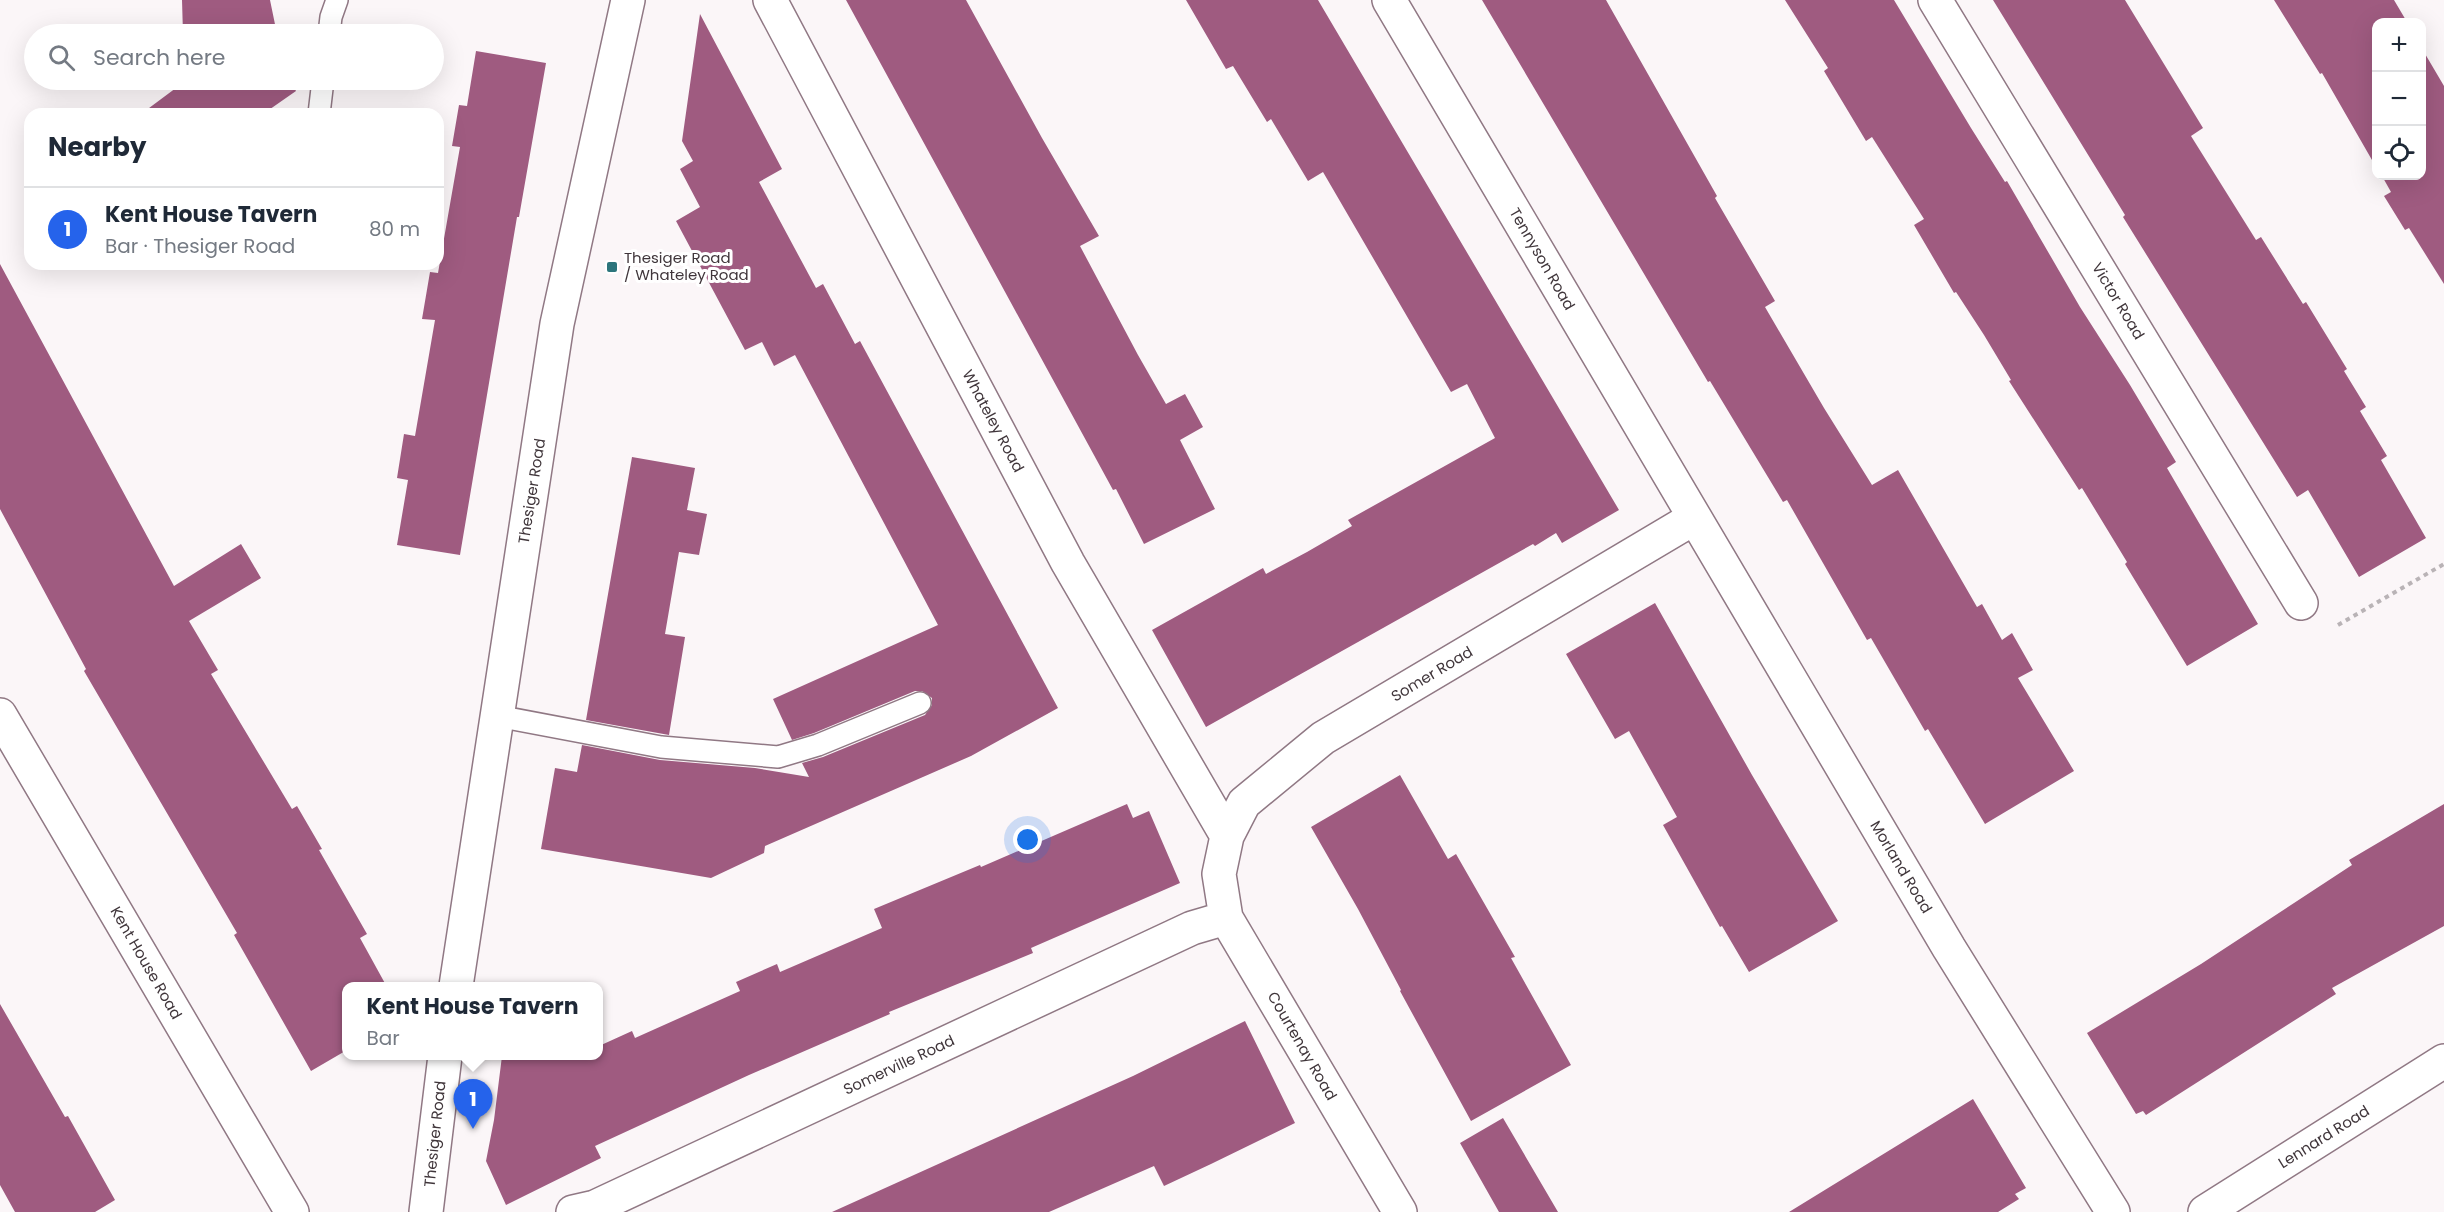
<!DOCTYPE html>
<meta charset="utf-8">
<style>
body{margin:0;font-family:Poppins,sans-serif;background:#f2f2f3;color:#1f2937}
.controls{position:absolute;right:18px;top:18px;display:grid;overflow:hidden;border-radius:12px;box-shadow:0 6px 24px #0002}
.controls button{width:54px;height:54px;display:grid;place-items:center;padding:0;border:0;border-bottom:2px solid #e0e1e3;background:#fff;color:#1f2937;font:30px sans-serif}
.you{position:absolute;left:1028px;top:840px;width:21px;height:21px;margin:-15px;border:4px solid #fff;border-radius:50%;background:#1a73e8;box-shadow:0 0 0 9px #1a73e833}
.badge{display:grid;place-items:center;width:39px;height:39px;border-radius:50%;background:#2563eb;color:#fff;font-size:20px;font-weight:700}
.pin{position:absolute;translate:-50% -50px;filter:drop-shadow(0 2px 3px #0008)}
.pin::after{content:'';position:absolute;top:32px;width:21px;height:18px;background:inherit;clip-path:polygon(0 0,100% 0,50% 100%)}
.popup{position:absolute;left:342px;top:982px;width:261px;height:78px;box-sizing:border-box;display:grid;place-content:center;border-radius:12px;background:#fff;filter:drop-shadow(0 2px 4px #0005);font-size:20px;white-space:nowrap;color:#747a83}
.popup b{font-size:22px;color:#1f2937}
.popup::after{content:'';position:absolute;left:50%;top:100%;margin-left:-12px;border:12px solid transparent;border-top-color:#fff}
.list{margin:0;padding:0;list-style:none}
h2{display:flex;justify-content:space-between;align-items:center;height:78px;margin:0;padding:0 24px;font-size:26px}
h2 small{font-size:20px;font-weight:400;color:#747a83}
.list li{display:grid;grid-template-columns:39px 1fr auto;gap:18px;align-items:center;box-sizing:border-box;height:84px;padding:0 24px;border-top:2px solid #e0e1e3}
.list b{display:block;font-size:22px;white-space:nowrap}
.list p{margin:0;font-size:20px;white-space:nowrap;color:#747a83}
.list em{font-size:20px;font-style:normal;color:#747a83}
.icon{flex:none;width:33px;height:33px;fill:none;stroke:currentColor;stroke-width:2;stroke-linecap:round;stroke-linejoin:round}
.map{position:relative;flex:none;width:2444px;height:1212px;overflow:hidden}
.search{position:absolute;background:#fff;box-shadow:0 6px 24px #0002;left:24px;top:24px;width:420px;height:66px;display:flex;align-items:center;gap:15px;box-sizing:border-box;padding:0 21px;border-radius:33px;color:#747a83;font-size:22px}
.panel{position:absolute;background:#fff;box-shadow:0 6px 24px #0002;left:24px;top:108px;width:420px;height:162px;border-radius:18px}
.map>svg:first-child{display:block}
.building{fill:#9f5b80}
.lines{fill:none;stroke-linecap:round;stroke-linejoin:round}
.lane-casing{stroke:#907884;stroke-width:24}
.street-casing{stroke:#907884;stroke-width:36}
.secondary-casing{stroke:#907884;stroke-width:36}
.path{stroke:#b9b3b6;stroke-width:4;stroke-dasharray:4.5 4.5;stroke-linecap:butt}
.lane{stroke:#fff;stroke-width:21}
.street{stroke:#fff;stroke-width:33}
.secondary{stroke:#fff;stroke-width:33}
.poi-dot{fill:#2c757c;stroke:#fff;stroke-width:2}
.labels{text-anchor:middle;stroke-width:6;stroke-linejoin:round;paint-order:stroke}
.poi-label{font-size:15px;fill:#40363b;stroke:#fff;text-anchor:start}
.street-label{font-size:15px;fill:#40363b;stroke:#fff}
</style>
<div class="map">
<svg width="2444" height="1212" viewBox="0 0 2444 1212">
<rect width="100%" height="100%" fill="#fbf6f8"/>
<!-- building -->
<path class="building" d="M 182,0 L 270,0 L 277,34 L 183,34 Z
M 846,0 L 966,0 L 1042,138 L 1099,236 L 1080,246 L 1138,355 L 1166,404 L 1185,394 L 1203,427 L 1180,440 L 1215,509 L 1144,544 L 1116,489 L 1113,490 Z
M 1186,0 L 1318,0 L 1619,510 L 1562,543 L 1556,533 L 1535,546 L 1533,544 L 1206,727 L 1152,630 L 1263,568 L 1266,574 L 1307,552 L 1352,526 L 1348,520 L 1495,438 L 1467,384 L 1451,392 L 1323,172 L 1308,181 L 1271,119 L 1267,122 L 1233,66 L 1226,69 Z
M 1482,0 L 1606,0 L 1717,196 L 1715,198 L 1775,301 L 1765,307 L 1824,408 L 1872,485 L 1898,470 L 1977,607 L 1982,604 L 2002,640 L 2012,633 L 2033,670 L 2018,678 L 2074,771 L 1985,824 L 1928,729 L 1925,731 L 1871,638 L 1867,640 L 1787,500 L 1783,502 L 1710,381 L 1708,382 Z
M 1785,0 L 1894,0 L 1971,128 L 2005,182 L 2007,181 L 2080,307 L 2130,385 L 2176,462 L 2167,468 L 2258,624 L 2187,666 L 2125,564 L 2127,562 L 2082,488 L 2079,490 L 2009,381 L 2011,380 L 1984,335 L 1956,292 L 1954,293 L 1914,225 L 1924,219 L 1872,137 L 1866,141 L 1824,71 L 1828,68 Z
M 1993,0 L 2125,0 L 2203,128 L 2191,136 L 2256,240 L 2261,237 L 2303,304 L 2306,302 L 2347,369 L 2344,371 L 2366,407 L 2360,411 L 2387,456 L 2381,460 L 2426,538 L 2359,577 L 2308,490 L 2297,497 L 2123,217 L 2125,215 Z
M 2274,0 L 2394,0 L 2407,22 L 2376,22 L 2376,167 L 2322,73 L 2320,74 Z
M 700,14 L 782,169 L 759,182 L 816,288 L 823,284 L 855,344 L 860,341 L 1058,708 L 971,756 L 765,846 L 764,853 L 711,878 L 541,849 L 555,768 L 577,772 L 582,745 L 660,760 L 755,768 L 809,777 L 802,763 L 823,757 L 925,715 L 932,705 L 932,698 L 922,691 L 915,691 L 814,733 L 792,740 L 773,699 L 938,625 L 795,355 L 774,366 L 762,342 L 745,350 L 676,221 L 700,207 L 680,169 L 693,161 L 682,141 Z
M 2421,47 L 2444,86 L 2444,284 L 2409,228 L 2405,230 L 2384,196 L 2391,192 L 2382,176 L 2421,176 Z
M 476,51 L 546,63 L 519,217 L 517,217 L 460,555 L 397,545 L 408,480 L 397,478 L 404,434 L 415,436 L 435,320 L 422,319 L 430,272 L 438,273 L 460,147 L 452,146 L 459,105 L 467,106 Z
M 184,80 L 290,80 L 296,91 L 263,114 L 141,114 L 184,82 Z
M 0,264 L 174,586 L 241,544 L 261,578 L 189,621 L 218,670 L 211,674 L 292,809 L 297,806 L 322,849 L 319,850 L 367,934 L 360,938 L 387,987 L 347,987 L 347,1050 L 311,1071 L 234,935 L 237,933 L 84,671 L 86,669 L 0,509 Z
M 632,457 L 695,468 L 687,510 L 707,514 L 699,555 L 679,552 L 665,634 L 685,637 L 669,735 L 586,720 Z
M 1655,603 L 1752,775 L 1838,921 L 1749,972 L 1722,926 L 1720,927 L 1663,825 L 1677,817 L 1629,731 L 1615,739 L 1566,654 Z
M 1400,775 L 1448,859 L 1456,854 L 1515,957 L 1511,958 L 1571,1065 L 1471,1121 L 1400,991 L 1401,990 L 1358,909 L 1311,827 Z
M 1127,804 L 1133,818 L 1149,811 L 1180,883 L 1031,948 L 1033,953 L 889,1012 L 890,1014 L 749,1075 L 595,1146 L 601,1158 L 506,1205 L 486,1161 L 494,1120 L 502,1056 L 599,1056 L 599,1046 L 632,1031 L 635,1038 L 740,991 L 736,982 L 777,964 L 780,972 L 882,928 L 874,909 L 980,865 L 981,867 Z
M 2444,804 L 2444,926 L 2332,988 L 2336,994 L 2146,1115 L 2143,1111 L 2136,1114 L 2087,1033 L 2201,964 L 2352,865 L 2349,860 Z
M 0,1004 L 65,1117 L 68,1116 L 115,1200 L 95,1212 L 15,1212 L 0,1185 Z
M 1245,1021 L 1295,1123 L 1211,1164 L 1164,1186 L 1154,1166 L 1049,1212 L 832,1212 L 1133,1076 Z
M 1973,1099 L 2026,1188 L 2015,1194 L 2019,1199 L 1998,1212 L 1789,1212 Z
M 1503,1118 L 1558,1212 L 1499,1212 L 1460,1143 Z"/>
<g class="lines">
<defs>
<path id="lane" d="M 329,34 L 331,17 L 337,0
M 319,114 L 323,80
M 497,716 L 661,747 L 778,757 L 818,745 L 920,703"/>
<path id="street" d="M 770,0 L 1068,563 L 1227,836
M 1389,0 L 1949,948 L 2113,1212
M 1935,0 L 2301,603
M 573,1212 L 595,1207 L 1192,928 L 1226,918
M 1400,1212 L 1226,918 L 1219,874 L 1227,836 L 1244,803 L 1323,738 L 1694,518"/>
<path id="secondary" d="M 0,715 L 292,1212
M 456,986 L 557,324 L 628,0
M 426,1212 L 445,1056
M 2205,1212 L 2444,1061"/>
</defs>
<!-- lane casing -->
<use href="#lane" class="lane-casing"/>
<!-- street casing -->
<use href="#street" class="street-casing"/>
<!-- secondary casing -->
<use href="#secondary" class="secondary-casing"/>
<!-- path -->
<path class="path" d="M 2338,625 L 2444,564"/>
<!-- lane -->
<use href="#lane" class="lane"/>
<!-- street -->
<use href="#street" class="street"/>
<!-- secondary -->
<use href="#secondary" class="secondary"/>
</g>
<!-- markers -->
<rect class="poi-dot" x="606" y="261" width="12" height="12" rx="3"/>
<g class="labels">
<!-- poi labels -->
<g class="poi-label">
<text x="624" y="263">Thesiger Road<tspan x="624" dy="17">/ Whateley Road</tspan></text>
</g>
<!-- street labels -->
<g class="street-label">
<text transform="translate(1542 259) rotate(60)" y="5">Tennyson Road</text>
<text transform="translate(2118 301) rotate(59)" y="5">Victor Road</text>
<text transform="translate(993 421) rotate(62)" y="5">Whateley Road</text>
<text transform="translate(532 491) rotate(-81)" y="5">Thesiger Road</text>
<text transform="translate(1432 674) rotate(-31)" y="5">Somer Road</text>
<text transform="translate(1901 867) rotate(59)" y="5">Morland Road</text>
<text transform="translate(146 963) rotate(60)" y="5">Kent House Road</text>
<text transform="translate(1302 1046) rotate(60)" y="5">Courtenay Road</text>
<text transform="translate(899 1065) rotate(-25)" y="5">Somerville Road</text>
<text transform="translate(435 1134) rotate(-84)" y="5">Thesiger Road</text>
<text transform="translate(2324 1137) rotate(-32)" y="5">Lennard Road</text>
</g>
</g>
</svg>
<div class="controls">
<button>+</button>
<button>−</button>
<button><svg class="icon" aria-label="locate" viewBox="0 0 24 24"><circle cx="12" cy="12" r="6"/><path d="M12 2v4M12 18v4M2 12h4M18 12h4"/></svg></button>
</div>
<div class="you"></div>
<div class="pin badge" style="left:473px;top:1129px">1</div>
<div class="popup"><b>Kent House Tavern</b>Bar</div>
<div class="search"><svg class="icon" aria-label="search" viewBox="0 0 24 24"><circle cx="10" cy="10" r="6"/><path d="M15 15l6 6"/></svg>Search here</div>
<section class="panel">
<h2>Nearby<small></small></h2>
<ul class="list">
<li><span class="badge">1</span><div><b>Kent House Tavern</b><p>Bar · Thesiger Road</p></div><em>80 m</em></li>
</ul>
</section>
</div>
